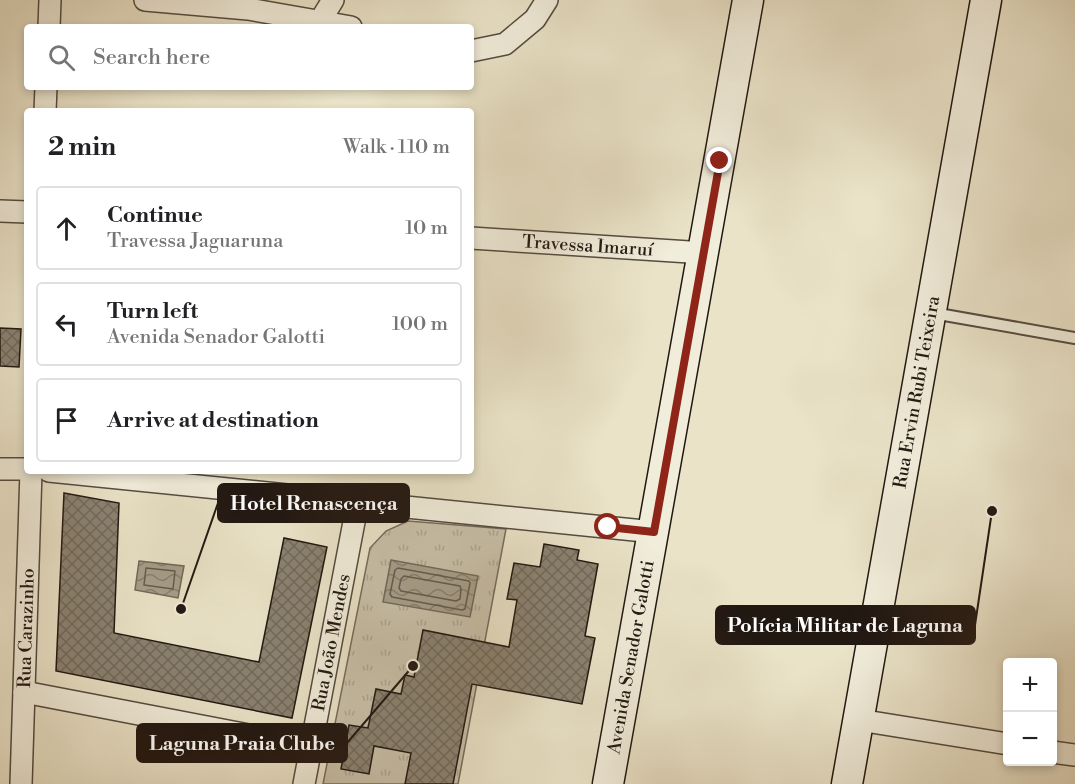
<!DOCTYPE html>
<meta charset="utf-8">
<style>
body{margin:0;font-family:"Libre Bodoni",serif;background:#f6f6f6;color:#202124}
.controls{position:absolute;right:18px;bottom:18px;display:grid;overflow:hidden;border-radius:6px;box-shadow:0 3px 9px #0003}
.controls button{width:54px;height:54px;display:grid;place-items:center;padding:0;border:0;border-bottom:2px solid #e0e0e0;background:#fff;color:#202124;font:30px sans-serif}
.stop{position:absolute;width:18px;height:18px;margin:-14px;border:4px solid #8f2418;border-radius:50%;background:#fff}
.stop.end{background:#8f2418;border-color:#fff;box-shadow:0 2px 6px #0008}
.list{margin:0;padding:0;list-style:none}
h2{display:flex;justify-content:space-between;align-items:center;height:78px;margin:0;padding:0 24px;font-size:26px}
h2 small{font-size:20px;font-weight:400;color:#757577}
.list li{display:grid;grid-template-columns:39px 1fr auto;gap:18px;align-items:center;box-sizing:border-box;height:84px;margin:0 12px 12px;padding:0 12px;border:2px solid #e0e0e0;border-radius:6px}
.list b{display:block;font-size:22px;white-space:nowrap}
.list p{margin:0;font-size:20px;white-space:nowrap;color:#757577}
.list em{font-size:20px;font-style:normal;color:#757577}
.icon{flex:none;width:33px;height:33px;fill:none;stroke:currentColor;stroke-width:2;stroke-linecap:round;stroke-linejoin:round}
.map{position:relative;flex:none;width:1075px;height:784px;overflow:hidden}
.search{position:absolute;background:#fff;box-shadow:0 3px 9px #0003;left:24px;top:24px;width:450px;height:66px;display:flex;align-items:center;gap:15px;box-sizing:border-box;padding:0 21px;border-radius:6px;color:#757577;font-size:22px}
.panel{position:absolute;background:#fff;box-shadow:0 3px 9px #0003;left:24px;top:108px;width:450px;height:366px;border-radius:6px}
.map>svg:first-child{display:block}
.park{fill:url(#park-tufts);stroke:#756c5e;stroke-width:1.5}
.water{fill:url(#water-waves);stroke:#71685a;stroke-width:1.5}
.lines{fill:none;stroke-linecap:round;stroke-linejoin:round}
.shore{stroke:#645b4e;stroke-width:1.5}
.building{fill:url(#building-cross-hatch);stroke:#221812;stroke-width:1.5}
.lane-casing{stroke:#544b40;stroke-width:14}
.street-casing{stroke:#544b40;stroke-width:24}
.secondary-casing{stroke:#221812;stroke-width:33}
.lane{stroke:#f1eddb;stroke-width:10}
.street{stroke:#f1eddb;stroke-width:21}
.secondary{stroke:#f1eddb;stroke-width:30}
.route{stroke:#8f2418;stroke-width:8}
.labels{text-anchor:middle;stroke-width:6;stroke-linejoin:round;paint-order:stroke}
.street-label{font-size:18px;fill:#221812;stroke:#f1eddb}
.leader{fill:none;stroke:#221812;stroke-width:2}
.callout-dot{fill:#221812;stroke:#f1eddb;stroke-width:2}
.callout{fill:#221812;stroke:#221812;stroke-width:2}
.callout-label{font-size:20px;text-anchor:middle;font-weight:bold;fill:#fff}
</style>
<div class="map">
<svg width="1075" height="784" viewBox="0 0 1075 784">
<defs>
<pattern id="park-tufts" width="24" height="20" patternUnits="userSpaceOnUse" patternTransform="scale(1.5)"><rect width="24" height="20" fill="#c8c0a9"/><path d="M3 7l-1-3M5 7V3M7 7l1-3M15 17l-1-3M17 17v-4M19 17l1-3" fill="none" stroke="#aca490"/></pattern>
<pattern id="water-waves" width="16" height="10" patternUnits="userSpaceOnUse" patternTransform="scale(1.5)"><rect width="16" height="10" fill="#a69e8a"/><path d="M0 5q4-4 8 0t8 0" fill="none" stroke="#87806f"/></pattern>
<pattern id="building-cross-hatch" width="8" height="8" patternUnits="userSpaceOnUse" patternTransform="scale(1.5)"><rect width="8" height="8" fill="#8a8271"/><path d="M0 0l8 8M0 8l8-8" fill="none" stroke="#70695b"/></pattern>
</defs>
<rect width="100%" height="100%" fill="#eae3c8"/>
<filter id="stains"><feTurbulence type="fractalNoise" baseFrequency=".00333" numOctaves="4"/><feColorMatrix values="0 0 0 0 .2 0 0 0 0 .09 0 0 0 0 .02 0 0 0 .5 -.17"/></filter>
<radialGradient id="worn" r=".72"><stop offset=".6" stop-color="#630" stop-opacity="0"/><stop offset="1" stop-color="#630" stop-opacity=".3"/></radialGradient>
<!-- park -->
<path class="park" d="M 408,521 L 506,529 L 458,784 L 323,784 L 370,548 L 386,531 Z"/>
<!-- water -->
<path class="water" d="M 391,560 L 478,576 L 470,617 L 383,602 Z
M 139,561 L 184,566 L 178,598 L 135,590 Z"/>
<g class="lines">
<!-- shore -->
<path class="shore" d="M 146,568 L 175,571 L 173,589 L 144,585 Z
M 398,568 L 469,581 L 470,583 L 465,609 L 462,610 L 392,597 L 390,594 L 395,570 Z
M 404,576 L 460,586 L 461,589 L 460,599 L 456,601 L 401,591 L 399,588 L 401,579 Z"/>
</g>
<!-- building -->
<path class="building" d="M 0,328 L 21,329 L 19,367 L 0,366 Z
M 64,493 L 119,503 L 114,633 L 259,662 L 284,538 L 327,547 L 292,718 L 56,671 Z
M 544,544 L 579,550 L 577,560 L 598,564 L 585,636 L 595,638 L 582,704 L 472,684 L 453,784 L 405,784 L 411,753 L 374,746 L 369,774 L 341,769 L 349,725 L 368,728 L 376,689 L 401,694 L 405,675 L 414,677 L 423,630 L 509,647 L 517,600 L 507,599 L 514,563 L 540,567 Z"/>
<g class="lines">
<defs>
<path id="lane" d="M 933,313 L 1075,338"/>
<g id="street">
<path d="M 145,0 L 248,9 L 351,27"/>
<path d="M 320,21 L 333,0"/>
<path d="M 49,27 L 50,0"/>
<path d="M 471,51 L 505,44 L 535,19 L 547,0"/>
<path d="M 45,111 L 46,87"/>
<path d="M 0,211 L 27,212"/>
<path id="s1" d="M 471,238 L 705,253"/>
<path d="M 0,469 L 27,469"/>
<path d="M 49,471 L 654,532"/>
<path d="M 24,692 L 311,747"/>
<path d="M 859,720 L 1008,744"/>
<path d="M 1052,752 L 1075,755"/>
<path id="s2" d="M 21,784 L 31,471"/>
<path id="s3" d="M 304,784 L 358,501"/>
</g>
<g id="secondary">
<path id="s4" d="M 608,784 L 748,0"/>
<path id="s5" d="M 847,784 L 986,0"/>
</g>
</defs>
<!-- lane casing -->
<use href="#lane" class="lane-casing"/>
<!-- street casing -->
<use href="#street" class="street-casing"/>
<!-- secondary casing -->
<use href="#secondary" class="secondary-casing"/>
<!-- lane -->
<use href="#lane" class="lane"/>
<!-- street -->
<use href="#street" class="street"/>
<!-- secondary -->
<use href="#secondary" class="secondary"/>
</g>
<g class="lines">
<!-- route -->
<path class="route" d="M 608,527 L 654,532 L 720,161"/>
</g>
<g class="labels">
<!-- street labels -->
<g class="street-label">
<text dy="6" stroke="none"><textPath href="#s1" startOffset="117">Travessa Imaruí</textPath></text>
<text dy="6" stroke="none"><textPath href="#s5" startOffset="398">Rua Ervin Rubi Teixeira</textPath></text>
<text dy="6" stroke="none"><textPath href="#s2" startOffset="156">Rua Carazinho</textPath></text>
<text dy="6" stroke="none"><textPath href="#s3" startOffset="144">Rua João Mendes</textPath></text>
<text dy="6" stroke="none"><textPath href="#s4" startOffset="129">Avenida Senador Galotti</textPath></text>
</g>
</g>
<!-- callouts -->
<path class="leader" d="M181 609L218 503M992 511L975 625M413 666L347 743"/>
<g class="callout-dot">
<circle cx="181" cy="609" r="6"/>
<circle cx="992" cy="511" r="6"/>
<circle cx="413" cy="666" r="6"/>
</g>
<g class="callout">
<rect x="218" y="484" width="191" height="38" rx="6"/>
<rect x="716" y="606" width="259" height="38" rx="6"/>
<rect x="137" y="724" width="210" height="38" rx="6"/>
</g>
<g class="callout-label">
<text x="314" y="510">Hotel Renascença</text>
<text x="845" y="632">Polícia Militar de Laguna</text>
<text x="242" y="750">Laguna Praia Clube</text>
</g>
<rect width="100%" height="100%" filter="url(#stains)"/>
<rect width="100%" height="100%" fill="url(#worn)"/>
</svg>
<div class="controls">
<button>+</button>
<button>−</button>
</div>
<div class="stop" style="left:608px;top:527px"></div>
<div class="stop end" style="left:720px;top:161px"></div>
<div class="search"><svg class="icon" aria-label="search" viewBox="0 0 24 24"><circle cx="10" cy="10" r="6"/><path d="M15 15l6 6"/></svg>Search here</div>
<section class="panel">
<h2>2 min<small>Walk · 110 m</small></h2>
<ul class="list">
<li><svg class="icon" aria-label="ahead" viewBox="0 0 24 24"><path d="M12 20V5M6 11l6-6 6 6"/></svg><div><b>Continue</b><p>Travessa Jaguaruna</p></div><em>10 m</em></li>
<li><svg class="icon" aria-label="left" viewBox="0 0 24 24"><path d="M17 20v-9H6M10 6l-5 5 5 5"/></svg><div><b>Turn left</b><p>Avenida Senador Galotti</p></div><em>100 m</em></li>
<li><svg class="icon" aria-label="arrive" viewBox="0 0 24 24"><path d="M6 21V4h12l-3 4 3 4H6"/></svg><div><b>Arrive at destination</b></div></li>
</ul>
</section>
</div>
